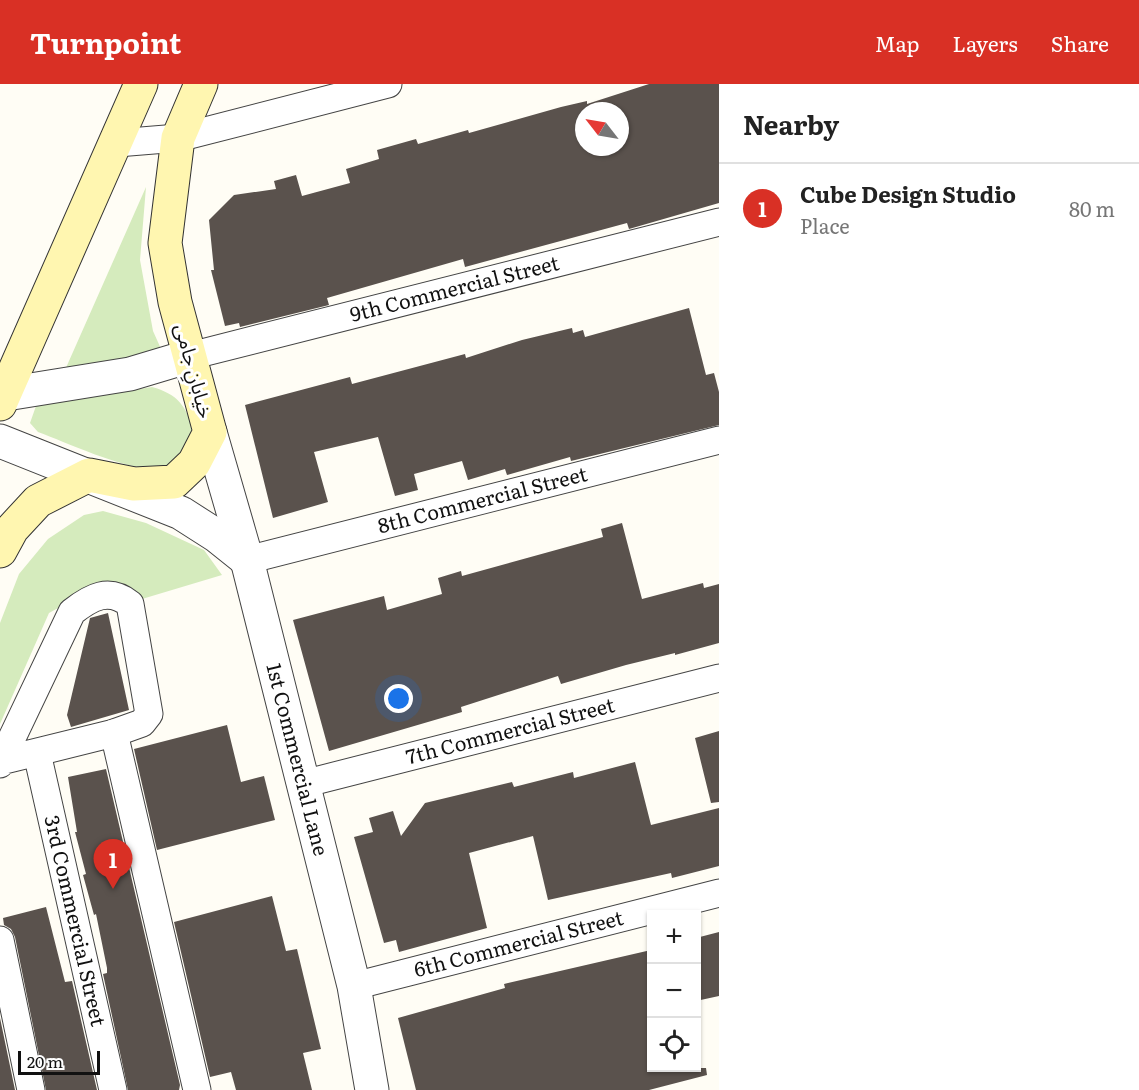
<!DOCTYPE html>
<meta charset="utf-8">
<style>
body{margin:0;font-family:Literata,"Noto Sans Arabic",serif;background:#f2f2f2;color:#222}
.controls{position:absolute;right:18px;bottom:18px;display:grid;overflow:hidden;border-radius:0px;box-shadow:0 2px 4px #0004}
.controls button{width:54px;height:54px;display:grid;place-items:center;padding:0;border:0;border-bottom:2px solid #e0e0e0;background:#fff;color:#222;font:30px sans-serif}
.compass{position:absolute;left:575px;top:18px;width:54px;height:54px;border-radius:50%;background:#fff;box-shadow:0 2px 4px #0004;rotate:301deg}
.scale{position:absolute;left:18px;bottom:15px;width:82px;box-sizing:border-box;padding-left:6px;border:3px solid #111;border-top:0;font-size:16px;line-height:21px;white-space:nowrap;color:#111;-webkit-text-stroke:4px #fff;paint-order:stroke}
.you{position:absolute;left:399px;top:615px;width:21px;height:21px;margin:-15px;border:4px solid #fff;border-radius:50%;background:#1a73e8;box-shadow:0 0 0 9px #1a73e833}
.badge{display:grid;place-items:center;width:39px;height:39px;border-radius:50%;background:#d93025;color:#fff;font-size:20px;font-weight:700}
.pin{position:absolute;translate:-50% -50px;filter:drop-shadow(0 2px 3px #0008)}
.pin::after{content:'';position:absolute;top:32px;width:21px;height:18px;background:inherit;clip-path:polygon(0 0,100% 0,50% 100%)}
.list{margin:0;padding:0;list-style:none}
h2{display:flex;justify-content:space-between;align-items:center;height:78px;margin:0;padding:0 24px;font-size:26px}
h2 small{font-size:20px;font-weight:400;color:#767676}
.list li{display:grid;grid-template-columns:39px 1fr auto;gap:18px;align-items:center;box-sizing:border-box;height:90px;padding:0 24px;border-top:2px solid #e0e0e0}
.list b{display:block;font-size:22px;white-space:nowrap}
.list p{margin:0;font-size:20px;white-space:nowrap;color:#767676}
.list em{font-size:20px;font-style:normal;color:#767676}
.icon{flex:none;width:33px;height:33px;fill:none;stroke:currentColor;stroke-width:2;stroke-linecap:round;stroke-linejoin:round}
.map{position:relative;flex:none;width:719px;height:1006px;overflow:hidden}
header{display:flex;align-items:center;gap:36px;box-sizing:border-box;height:84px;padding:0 30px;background:#d93025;color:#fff}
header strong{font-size:28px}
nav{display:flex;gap:33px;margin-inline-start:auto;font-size:21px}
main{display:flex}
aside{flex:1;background:#fff}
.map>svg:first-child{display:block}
.green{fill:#d5ebbd}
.building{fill:#5a524d;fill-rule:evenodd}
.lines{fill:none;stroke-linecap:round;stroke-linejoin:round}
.minor-casing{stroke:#444;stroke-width:29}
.tertiary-casing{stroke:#444;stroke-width:35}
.secondary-casing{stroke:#333;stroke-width:35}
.minor{stroke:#fff;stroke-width:27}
.tertiary{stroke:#fff;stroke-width:33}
.secondary{stroke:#fff6b0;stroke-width:33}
.labels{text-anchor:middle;stroke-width:6;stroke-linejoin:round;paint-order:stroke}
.street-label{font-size:20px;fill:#111;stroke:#fff}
</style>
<header>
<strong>Turnpoint</strong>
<nav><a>Map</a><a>Layers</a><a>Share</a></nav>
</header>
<main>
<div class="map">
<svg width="719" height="1006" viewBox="0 0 719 1006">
<rect width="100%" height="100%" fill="#fffdf5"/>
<!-- green -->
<path class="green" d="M 146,103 L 140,176 L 153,247 L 166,276 L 65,286 Z
M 152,303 C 177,310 186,321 193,346 C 187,360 180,380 163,384 C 133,390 68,359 38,348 L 30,339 L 36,322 Z
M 103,427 L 146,439 L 204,466 L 222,491 L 142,515 L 78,513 L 49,529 L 0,640 L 0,539 L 19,490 L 48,455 L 84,431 Z"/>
<!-- building -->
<path class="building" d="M 649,0 L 719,0 L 719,119 L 629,145 L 627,139 L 465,183 L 463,175 L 327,214 L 329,221 L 240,243 L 239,239 L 225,242 L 211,186 L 214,186 L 209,136 L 234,111 L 276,105 L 274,97 L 296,91 L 302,112 L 350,99 L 346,85 L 379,75 L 377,66 L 416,55 L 418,60 L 468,46 L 469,49 L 561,23 L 587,17 L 587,20 ZM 584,27 L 620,27 L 620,63 L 584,63 Z
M 689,224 L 706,291 L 714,289 L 719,308 L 719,341 L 571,377 L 570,373 L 507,391 L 505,385 L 468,396 L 462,377 L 414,390 L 418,406 L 395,412 L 378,353 L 314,368 L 328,418 L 273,434 L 245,321 L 350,293 L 352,300 L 465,270 L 466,274 L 522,256 L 572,244 L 573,249 L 583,246 L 585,253 Z
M 622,439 L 642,515 L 703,499 L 704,504 L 719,500 L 719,559 L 675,571 L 675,569 L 626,581 L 561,600 L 558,592 L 461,623 L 462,628 L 329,667 L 293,536 L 384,512 L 387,526 L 442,510 L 438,494 L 461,487 L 462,492 L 603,453 L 601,445 Z
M 108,529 L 129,626 L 71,643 L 67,631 L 90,534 Z
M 227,641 L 241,698 L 264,692 L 275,736 L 157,766 L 134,665 Z
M 719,647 L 719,718 L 711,719 L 695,654 Z
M 635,678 L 651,741 L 719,724 L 719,782 L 672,794 L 671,789 L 548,816 L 533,752 L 469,769 L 487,844 L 399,868 L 396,856 L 384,859 L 354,753 L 373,748 L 369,734 L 393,727 L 401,752 L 425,719 L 512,698 L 514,703 L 573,688 L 574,694 Z
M 106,685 L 180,1001 L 179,1006 L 128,1006 L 103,890 L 107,889 L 107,884 L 96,830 L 94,831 L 83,791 L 86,790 L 75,748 L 77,748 L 68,693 Z
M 272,812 L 286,867 L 297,865 L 321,965 L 303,969 L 312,1006 L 236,1006 L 231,988 L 210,993 L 174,838 Z
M 46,823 L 65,898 L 72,897 L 97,1006 L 46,1006 L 15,853 L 11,845 L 4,841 L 3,834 Z
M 719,848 L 719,912 L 696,917 L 696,854 Z
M 651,866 L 651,984 L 706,984 L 707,991 L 649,1006 L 416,1006 L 398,934 L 505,904 L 504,900 Z
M 0,934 L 15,1006 L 0,1006 Z"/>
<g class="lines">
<defs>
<g id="minor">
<path d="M 117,59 L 178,54 L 388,0"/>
<path id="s1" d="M 190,272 L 719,138"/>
<path id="s2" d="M 247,476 L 719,356"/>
<path d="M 114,649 L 197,1006"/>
<path id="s3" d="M 37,669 L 113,1006"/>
<path d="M 0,678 L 1,677 L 114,649 L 142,639 L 149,630 L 130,520 C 109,503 91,513 72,528 L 1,677 L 0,680"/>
<path id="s4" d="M 303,700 L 719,594"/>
<path d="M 0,856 L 31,1006"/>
<path id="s5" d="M 354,902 L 719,809"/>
</g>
<g id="tertiary">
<path d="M 0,311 L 130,290 L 190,272"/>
<path id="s6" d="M 210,348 L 247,476 L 354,902 L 372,1006"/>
<path d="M 0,357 L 181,429 L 217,452 L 247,476"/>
</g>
<path id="secondary" d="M 0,320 L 141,0
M 0,467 L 12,445 L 38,417 L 89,391 L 134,400 L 174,398 L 194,379 L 210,348 L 175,218 L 165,159 L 178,54 L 201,0"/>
</defs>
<!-- minor casing -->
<use href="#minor" class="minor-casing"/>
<!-- tertiary casing -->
<use href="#tertiary" class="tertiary-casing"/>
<!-- secondary casing -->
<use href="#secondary" class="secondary-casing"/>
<!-- minor -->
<use href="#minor" class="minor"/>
<!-- tertiary -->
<use href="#tertiary" class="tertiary"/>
<!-- secondary -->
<use href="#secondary" class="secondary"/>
</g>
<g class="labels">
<!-- street labels -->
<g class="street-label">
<text dy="7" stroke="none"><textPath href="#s1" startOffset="273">9th Commercial Street</textPath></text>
<text transform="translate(194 287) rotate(75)" y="7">خیابانِ جامی</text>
<text dy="7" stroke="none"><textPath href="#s2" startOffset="243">8th Commercial Street</textPath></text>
<text dy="7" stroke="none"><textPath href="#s4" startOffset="214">7th Commercial Street</textPath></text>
<text dy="7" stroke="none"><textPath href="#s6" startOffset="339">1st Commercial Lane</textPath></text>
<text dy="7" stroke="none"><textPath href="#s3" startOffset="172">3rd Commercial Street</textPath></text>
<text dy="7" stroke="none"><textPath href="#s5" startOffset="170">6th Commercial Street</textPath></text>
</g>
</g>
</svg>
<div class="controls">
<button>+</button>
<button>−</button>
<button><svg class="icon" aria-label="locate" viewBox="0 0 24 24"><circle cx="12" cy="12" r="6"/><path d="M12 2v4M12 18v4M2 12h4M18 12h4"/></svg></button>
</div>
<svg class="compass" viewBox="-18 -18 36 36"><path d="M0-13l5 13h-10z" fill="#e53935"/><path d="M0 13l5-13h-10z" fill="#767676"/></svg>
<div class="scale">20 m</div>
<div class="you"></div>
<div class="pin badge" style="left:113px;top:805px">1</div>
</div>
<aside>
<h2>Nearby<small></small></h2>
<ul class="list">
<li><span class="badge">1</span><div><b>Cube Design Studio</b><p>Place</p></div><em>80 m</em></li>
</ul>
</aside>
</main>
